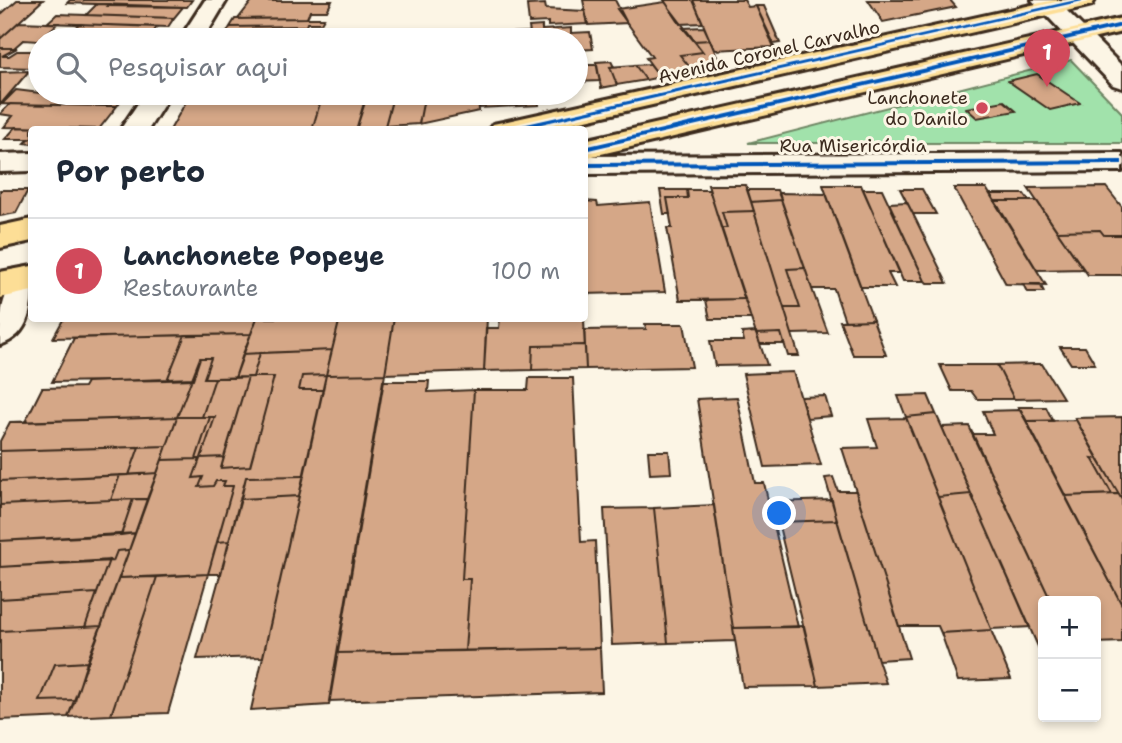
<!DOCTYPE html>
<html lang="pt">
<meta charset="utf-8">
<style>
body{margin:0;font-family:"Shantell Sans",sans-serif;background:#f6f6f7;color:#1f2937}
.controls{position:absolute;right:21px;bottom:21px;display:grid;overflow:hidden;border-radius:7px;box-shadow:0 4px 10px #0003}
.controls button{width:63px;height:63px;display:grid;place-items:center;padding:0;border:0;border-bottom:2px solid #e0e1e3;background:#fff;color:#1f2937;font:35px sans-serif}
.you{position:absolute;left:780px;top:514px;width:24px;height:24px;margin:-18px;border:5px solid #fff;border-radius:50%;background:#1a73e8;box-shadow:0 0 0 10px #1a73e833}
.badge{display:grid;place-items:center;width:46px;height:46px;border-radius:50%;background:#d1495b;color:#fff;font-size:23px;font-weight:700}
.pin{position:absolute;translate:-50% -58px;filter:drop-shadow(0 2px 4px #0008)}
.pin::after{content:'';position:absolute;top:37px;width:24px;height:21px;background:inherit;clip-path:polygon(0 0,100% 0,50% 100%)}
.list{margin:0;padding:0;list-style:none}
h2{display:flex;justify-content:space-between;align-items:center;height:91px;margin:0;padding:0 28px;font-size:30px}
h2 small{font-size:23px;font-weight:400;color:#747a83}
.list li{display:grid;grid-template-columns:46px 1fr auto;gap:21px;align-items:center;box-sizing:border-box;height:105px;padding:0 28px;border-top:2px solid #e0e1e3}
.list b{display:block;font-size:26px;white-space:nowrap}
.list p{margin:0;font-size:23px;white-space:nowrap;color:#747a83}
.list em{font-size:23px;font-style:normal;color:#747a83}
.icon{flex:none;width:38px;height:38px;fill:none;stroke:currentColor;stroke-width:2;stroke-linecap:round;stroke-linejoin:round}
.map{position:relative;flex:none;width:1122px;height:743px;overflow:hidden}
.search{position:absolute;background:#fff;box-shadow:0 4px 10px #0003;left:28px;top:28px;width:560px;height:77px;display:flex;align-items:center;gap:18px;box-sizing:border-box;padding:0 24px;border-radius:38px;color:#747a83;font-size:26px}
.panel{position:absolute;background:#fff;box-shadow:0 4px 10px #0003;left:28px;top:126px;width:560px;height:196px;border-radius:7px}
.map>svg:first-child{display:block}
.green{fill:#a1e2ab;stroke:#6e8664;stroke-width:2}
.building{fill:#d5a787;stroke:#3b2a1e;stroke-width:2}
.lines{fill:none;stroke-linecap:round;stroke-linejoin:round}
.street-casing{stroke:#3b2a1e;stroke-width:6}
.primary-casing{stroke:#3b2a1e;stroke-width:6}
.street{fill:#fcf5e5;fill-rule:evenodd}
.primary{fill:#fdde96;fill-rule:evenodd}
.cycleway-casing{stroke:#fcf5e5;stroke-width:5}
.cycleway{fill:#0057b8;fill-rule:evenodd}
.poi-dot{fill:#d1495b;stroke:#fcf5e5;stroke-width:2.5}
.labels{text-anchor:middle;stroke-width:6;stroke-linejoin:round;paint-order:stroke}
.far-street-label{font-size:18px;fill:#3b2a1e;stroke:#fcf5e5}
.far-poi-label{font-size:18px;fill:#3b2a1e;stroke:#fcf5e5;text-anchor:end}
</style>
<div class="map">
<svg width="1122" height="743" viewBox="0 0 1122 743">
<rect width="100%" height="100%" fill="#fcf5e5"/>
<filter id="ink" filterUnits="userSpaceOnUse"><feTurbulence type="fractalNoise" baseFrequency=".0143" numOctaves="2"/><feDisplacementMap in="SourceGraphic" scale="14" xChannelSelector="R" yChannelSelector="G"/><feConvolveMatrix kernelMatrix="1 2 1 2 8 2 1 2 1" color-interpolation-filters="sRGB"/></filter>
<g filter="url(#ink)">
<!-- green -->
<path class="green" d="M 1071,60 L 1122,113 L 1122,143 L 748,143 Z"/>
<!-- building -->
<path class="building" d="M 17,0 L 43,0 L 0,39 L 0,15 Z
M 70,0 L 192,0 L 187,7 L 67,3 Z
M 583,0 L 615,0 L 627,23 L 588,25 Z
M 664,0 L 693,0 L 703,23 L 680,24 Z
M 693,0 L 744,0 L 748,7 L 756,6 L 774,47 L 714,50 Z
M 868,0 L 950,0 L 956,7 L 883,22 Z
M 252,1 L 332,1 L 327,11 L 310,11 L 307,18 L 238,19 Z
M 665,2 L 703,52 L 680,55 L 692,70 L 660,77 L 646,58 L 652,57 L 617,9 Z
M 97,4 L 110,4 L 108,6 L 183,7 L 174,18 L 86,15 Z
M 545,4 L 546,9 L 585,11 L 588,24 L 548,26 L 548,22 L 529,23 L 527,5 Z
M 756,6 L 764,6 L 780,43 L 774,44 Z
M 57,14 L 86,15 L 174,18 L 168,27 L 47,23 Z
M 307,18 L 324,18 L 321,23 L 307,23 L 306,26 L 230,27 L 235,19 Z
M 19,22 L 47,23 L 58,23 L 39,41 L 23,40 L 14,48 L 0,48 L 0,39 Z
M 79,24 L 157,27 L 150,37 L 68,34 Z
M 302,26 L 300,31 L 309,31 L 307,35 L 225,36 L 230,27 Z
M 542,26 L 542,30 L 571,28 L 571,33 L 590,32 L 593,49 L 577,50 L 580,65 L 597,65 L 600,81 L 576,82 L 576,40 L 531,40 L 529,27 Z
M 704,27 L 710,40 L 694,41 L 683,28 Z
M 530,32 L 531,40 L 486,40 L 486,34 Z
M 68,34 L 150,37 L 146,40 L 61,40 Z
M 316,35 L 314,40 L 223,40 L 225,36 Z
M 710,40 L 720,64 L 692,70 L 680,55 L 703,52 L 694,41 Z
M 0,48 L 17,48 L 2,56 L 9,56 L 17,51 L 40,51 L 40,60 L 32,68 L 0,67 Z
M 611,61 L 614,67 L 610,67 L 617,85 L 601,88 L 596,62 Z
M 650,64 L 660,77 L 646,80 L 635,65 Z
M 635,65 L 646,80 L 617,85 L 610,67 Z
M 29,71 L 0,105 L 0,72 Z
M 1037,74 L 1080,103 L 1050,110 L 1008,81 Z
M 16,90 L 40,93 L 126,93 L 117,106 L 2,104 Z
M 191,93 L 323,93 L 312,130 L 170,130 Z
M 368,93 L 394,93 L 384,130 L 356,130 Z
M 394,93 L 425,93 L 419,124 L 385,126 Z
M 425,93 L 478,93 L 479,111 L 419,124 Z
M 478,93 L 538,93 L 539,105 L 479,108 Z
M 366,96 L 356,130 L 312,130 L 321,100 Z
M 1004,101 L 1016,111 L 977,118 L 966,108 Z
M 10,104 L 106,106 L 117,106 L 99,129 L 4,127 L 13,116 L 0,114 Z
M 16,127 L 87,129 L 32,130 L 32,144 L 25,143 L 29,139 L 5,139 Z
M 708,185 L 746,185 L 754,211 L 722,212 L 727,228 L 721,228 Z
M 823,185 L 861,185 L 900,273 L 888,273 L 895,287 L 861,287 Z
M 1106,187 L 1122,207 L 1122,235 L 1104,235 L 1100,230 L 1057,231 L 1028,188 Z
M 954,188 L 986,188 L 1046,285 L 1006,284 Z
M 863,189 L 882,189 L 925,281 L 903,281 Z
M 900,189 L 922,189 L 936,214 L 913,214 Z
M 0,190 L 28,190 L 16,213 L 0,216 Z
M 660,190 L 687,190 L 688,198 L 667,198 L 670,214 L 664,214 Z
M 687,190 L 709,190 L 745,299 L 680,300 L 667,228 L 672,228 L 667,198 L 688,198 Z
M 747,190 L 777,190 L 781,200 L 751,202 Z
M 779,193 L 826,194 L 873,320 L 845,321 L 834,289 L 812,289 Z
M 990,194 L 1024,194 L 1029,201 L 995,201 Z
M 781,200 L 805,268 L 787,269 L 800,308 L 784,308 L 751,202 Z
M 584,201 L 597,202 L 598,206 L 650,202 L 665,292 L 584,294 Z
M 995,201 L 1037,201 L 1083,269 L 1037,270 Z
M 907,202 L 913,214 L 947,283 L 927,283 L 925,281 L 889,203 Z
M 754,211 L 792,334 L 799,356 L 788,356 L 781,333 L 756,334 L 721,228 L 727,228 L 722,212 Z
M 1100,230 L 1104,235 L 1122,235 L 1122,275 L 1088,275 L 1057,231 Z
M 805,268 L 812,289 L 828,333 L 792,334 L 784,308 L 800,308 L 787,269 Z
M 1023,284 L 1040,284 L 1044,292 L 1027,292 Z
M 745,299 L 751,319 L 710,319 L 706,300 Z
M 64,318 L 257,318 L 251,334 L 53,338 Z
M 257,318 L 340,318 L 332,350 L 243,354 Z
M 340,318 L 394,318 L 385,374 L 326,375 Z
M 394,318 L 487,318 L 484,371 L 385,374 Z
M 500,318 L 584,318 L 585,345 L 533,346 L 532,370 L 484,371 L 486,328 L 499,328 Z
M 873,320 L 886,355 L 853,355 L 840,321 Z
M 645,324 L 684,324 L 692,367 L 586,369 L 584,330 L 646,329 Z
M 756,332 L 767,365 L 715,366 L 710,341 L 744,341 L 742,333 Z
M 781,333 L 784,344 L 760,344 L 756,334 Z
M 251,334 L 235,378 L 204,378 L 211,358 L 200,358 L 193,379 L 167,380 L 185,335 Z
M 185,335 L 167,380 L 52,382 L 74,338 Z
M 585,345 L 586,369 L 532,370 L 533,346 Z
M 1060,347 L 1085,347 L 1095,364 L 1071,364 Z
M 332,350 L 326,375 L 302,376 L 299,390 L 323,390 L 304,476 L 246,477 L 229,541 L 217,542 L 233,486 L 223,486 L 225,481 L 216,481 L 213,486 L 199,487 L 203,477 L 193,478 L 200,459 L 196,459 L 210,417 L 215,417 L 201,458 L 224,457 L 221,468 L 250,466 L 274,377 L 253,377 L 260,353 Z
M 260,353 L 253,377 L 235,378 L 243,354 Z
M 200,358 L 211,358 L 204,378 L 215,378 L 202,417 L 177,417 Z
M 1036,364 L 1042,364 L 1063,398 L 1014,399 L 997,365 Z
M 940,365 L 997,365 L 1014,399 L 977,399 L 971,391 L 952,391 Z
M 793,372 L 821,465 L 765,467 L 743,374 Z
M 385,374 L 329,705 L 251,710 L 326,375 Z
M 326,375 L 323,390 L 299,390 L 302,376 Z
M 248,377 L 274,377 L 250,466 L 221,468 Z
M 248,377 L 224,457 L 201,458 L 215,417 L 202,417 L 215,378 Z
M 192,378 L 177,417 L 25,422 L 42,388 L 84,387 L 87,382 Z
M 529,378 L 573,378 L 581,542 L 595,541 L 600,648 L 465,651 L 470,579 L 462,579 L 474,390 L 528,390 Z
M 383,381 L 429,381 L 428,392 L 474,390 L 462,579 L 470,579 L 465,651 L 337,653 Z
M 928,395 L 936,414 L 906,417 L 898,396 Z
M 825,396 L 831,416 L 807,418 L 801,397 Z
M 737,397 L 755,483 L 764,483 L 798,627 L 733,628 L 697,399 Z
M 1018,407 L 1046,407 L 1053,421 L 1026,421 Z
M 1021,410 L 1122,605 L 1122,642 L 1096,643 L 1096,601 L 1051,601 L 972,434 L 993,434 L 983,411 Z
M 936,414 L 942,427 L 971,494 L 938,497 L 906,417 Z
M 177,417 L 167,446 L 0,451 L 0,441 L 10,422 Z
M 177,417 L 210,417 L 196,459 L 162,460 Z
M 1122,417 L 1122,500 L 1075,418 Z
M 906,418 L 991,629 L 991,630 L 941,633 L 938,626 L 899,626 L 842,448 L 877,447 L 868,419 Z
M 1076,420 L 1098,459 L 1092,458 L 1112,494 L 1065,496 L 1026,421 Z
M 969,426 L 1051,601 L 1043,601 L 1043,658 L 942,427 Z
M 167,446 L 157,473 L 129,475 L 139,447 Z
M 139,447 L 129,475 L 0,481 L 0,451 Z
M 648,451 L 669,451 L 671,473 L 650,474 Z
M 1092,458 L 1098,459 L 1119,494 L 1112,494 Z
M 200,459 L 193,478 L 203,477 L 199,487 L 213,486 L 216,481 L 225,481 L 223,486 L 233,486 L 208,574 L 119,578 L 162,460 Z
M 157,473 L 147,499 L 111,500 L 120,475 Z
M 120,475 L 111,500 L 0,505 L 0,481 Z
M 304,476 L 299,496 L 241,499 L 246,477 Z
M 833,477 L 838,491 L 856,491 L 909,658 L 878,660 L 825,478 Z
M 971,494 L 1030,627 L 991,629 L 938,497 Z
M 1119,494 L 1122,500 L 1122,605 L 1065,496 Z
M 299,496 L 263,657 L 197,659 L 241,499 Z
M 133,499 L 147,499 L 135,533 L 121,535 Z
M 133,499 L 121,535 L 0,541 L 0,505 Z
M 832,500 L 837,520 L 778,522 L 773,502 Z
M 714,505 L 735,641 L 668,643 L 654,508 Z
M 654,508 L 668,643 L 612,645 L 604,509 Z
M 837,520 L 878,660 L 886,683 L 818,686 L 778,522 Z
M 135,533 L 129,550 L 117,551 L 113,561 L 0,567 L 0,541 Z
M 229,541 L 221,574 L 208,574 L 217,542 Z
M 129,550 L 101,626 L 85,627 L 109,560 L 113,561 L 117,551 Z
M 109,560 L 97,593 L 0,599 L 0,567 Z
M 208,574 L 168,713 L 111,715 L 157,577 Z
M 157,577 L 111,715 L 68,717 L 119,578 Z
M 97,593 L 85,627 L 0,631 L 0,599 Z
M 101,626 L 87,662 L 55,664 L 40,701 L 75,700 L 68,717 L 0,720 L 0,631 Z
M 804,626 L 818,686 L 743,687 L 733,628 Z
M 991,630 L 1011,679 L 958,681 L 941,633 Z
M 600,648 L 602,692 L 329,701 L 337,653 Z
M 87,662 L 75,700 L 40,701 L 55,664 Z"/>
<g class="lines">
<defs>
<path id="street" d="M 205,0 L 227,0 L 203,40 L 179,40 Z
M 1032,0 L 1056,0 L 1122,66 L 1122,88 L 1113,85 Z
M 145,93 L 171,93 L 148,130 L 120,130 Z
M 32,153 L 32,171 L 0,172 L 0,154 Z
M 1122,153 L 1122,171 L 584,174 L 584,156 Z
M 32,271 C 32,300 34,334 0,345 C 0,316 0,281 32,271 Z"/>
<path id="primary" d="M 1054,0 L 1095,0 L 1092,5 L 1084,7 L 542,130 L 489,130 L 493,124 L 503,122 Z
M 1122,18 L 1122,32 L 584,158 L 584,140 Z
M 32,219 L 32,241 L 0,248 L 0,226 Z
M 32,266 L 32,291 L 0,298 L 0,272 Z"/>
</defs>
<!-- street casing -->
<use href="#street" class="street-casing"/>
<!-- primary casing -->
<use href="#primary" class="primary-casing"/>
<!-- street -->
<use href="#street" class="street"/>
<!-- primary -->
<use href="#primary" class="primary"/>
<defs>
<path id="cycleway" d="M 1076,0 L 1087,0 L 515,130 L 500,130 Z
M 1122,23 L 1122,27 L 584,151 L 584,147 Z
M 1122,160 L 1122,164 L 584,167 L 584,163 Z"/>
</defs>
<!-- cycleway casing -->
<use href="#cycleway" class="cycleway-casing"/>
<!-- cycleway -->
<use href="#cycleway" class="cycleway"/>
</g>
</g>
<!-- markers -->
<circle class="poi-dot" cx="982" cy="108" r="7"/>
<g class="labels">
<!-- far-street labels -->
<g class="far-street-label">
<text transform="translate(769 52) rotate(-13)" y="6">Avenida Coronel Carvalho</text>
<text x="853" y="152">Rua Misericórdia</text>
</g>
<!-- far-poi labels -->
<g class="far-poi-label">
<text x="968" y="104">Lanchonete<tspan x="968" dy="21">do Danilo</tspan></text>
</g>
</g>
</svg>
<div class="controls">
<button>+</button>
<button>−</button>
</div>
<div class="you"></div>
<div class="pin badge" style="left:1047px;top:87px">1</div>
<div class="search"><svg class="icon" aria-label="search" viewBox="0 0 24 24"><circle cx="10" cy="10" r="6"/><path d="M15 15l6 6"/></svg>Pesquisar aqui</div>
<section class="panel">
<h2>Por perto<small></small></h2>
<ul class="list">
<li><span class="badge">1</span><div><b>Lanchonete Popeye</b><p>Restaurante</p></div><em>100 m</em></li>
</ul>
</section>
</div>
